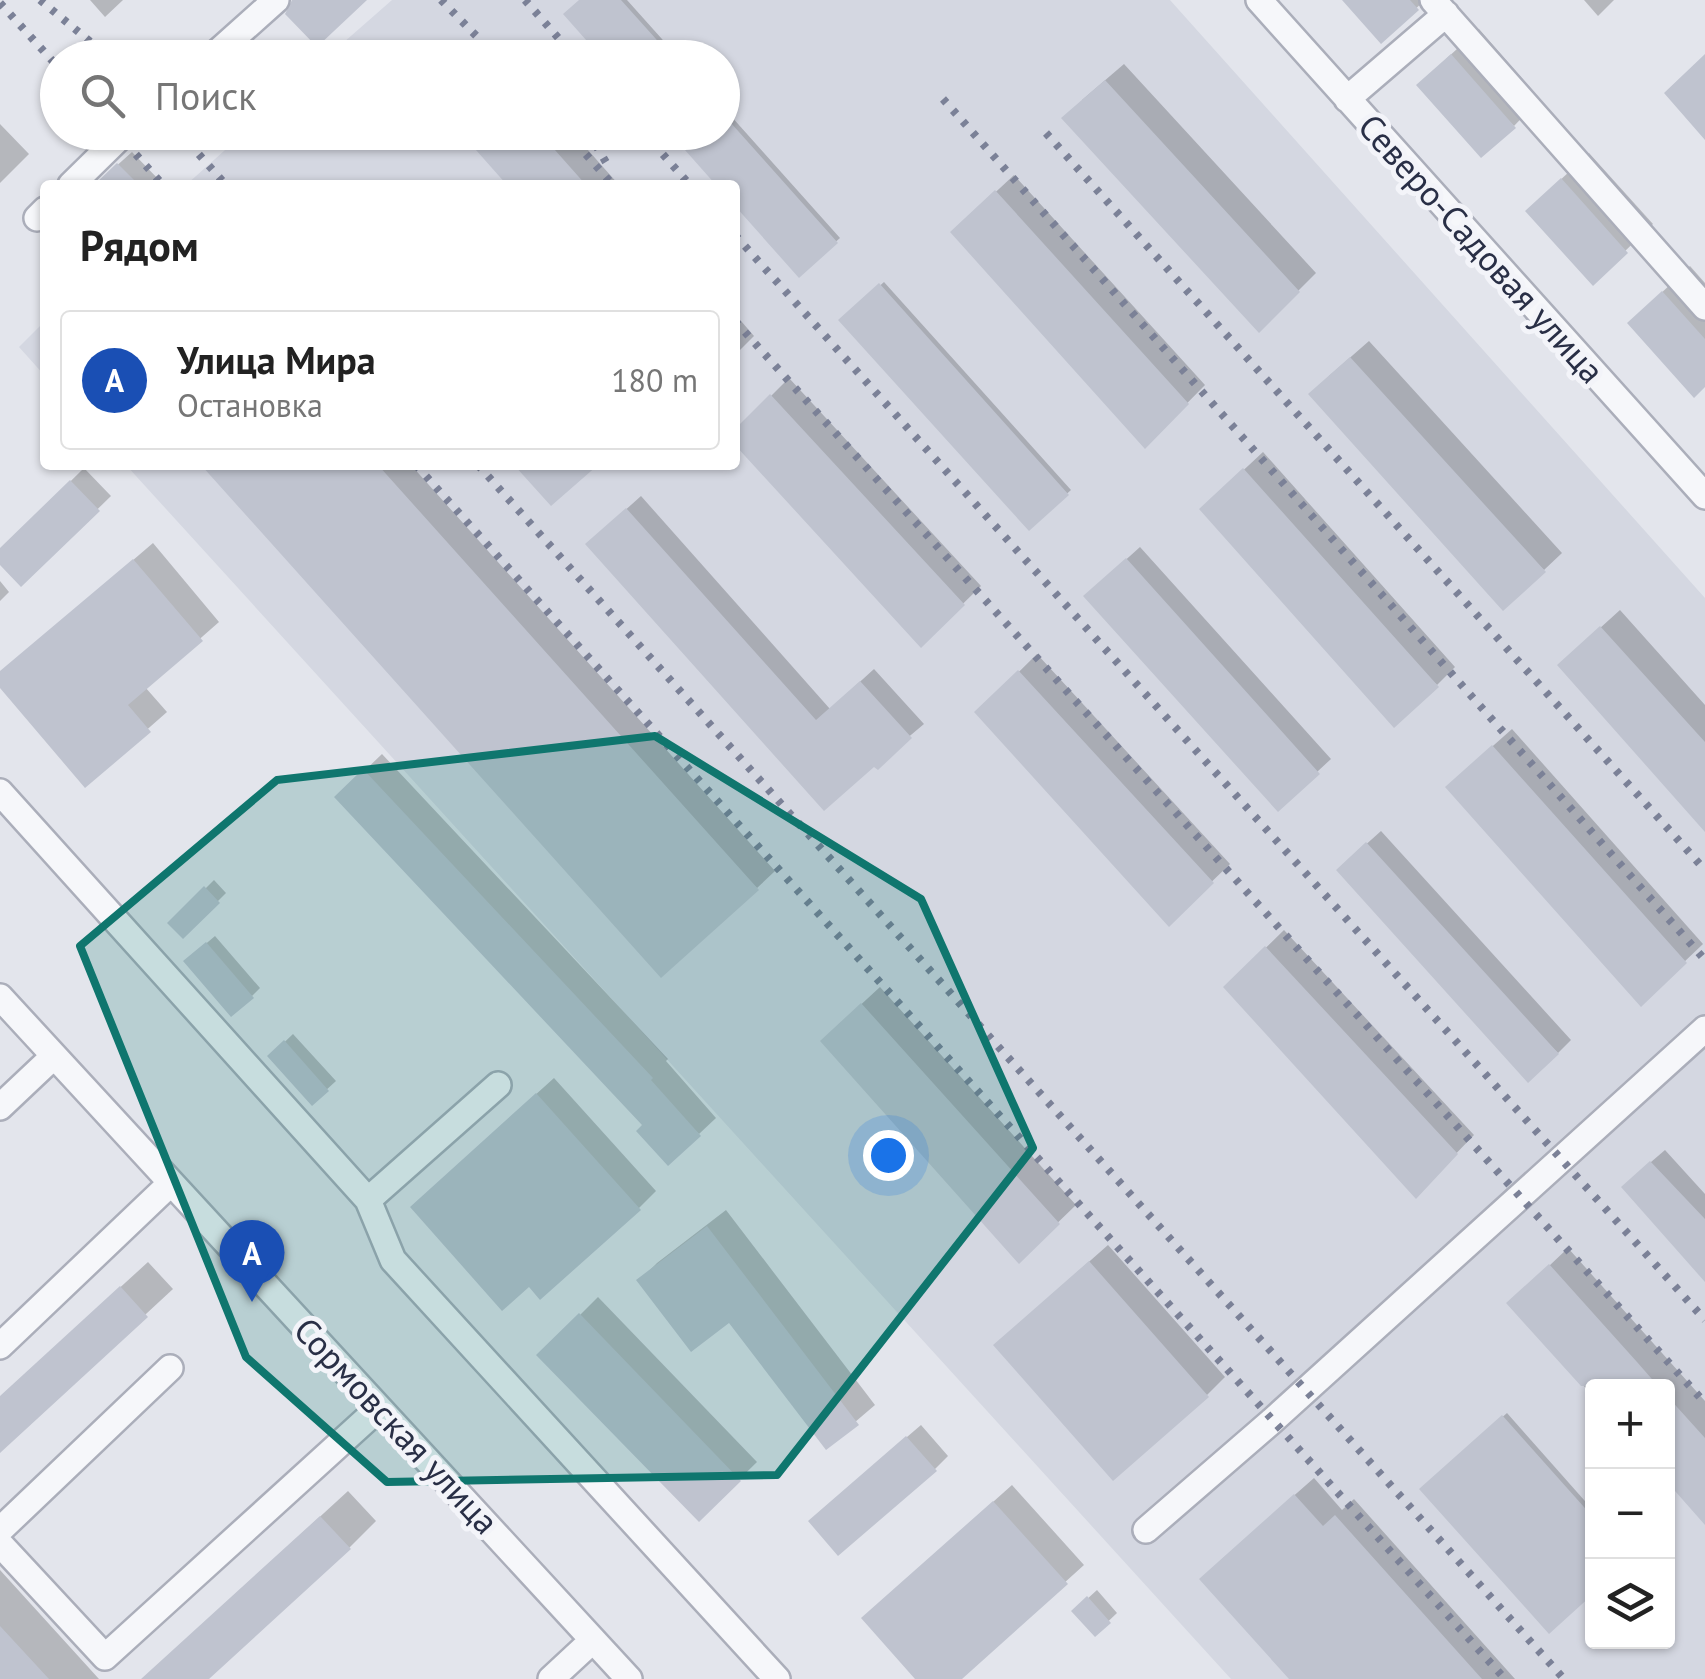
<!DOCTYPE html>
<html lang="ru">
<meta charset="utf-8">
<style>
body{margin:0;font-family:"PT Sans",sans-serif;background:#f6f6f6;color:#222}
.controls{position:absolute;right:30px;bottom:30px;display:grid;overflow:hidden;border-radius:10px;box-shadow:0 2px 8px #0004}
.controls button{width:90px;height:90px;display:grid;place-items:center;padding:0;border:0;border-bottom:2px solid #e0e0e0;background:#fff;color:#222;font:50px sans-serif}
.you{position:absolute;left:888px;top:1155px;width:35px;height:35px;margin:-25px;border:8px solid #fff;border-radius:50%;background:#1a73e8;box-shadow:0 0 0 15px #1a73e833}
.badge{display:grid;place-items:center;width:65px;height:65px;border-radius:50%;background:#d93025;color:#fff;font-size:32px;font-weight:700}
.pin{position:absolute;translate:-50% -82px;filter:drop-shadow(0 2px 5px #0008)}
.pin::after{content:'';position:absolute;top:52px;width:35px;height:30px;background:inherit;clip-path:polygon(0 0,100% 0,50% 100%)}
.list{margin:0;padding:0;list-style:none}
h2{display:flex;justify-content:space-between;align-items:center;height:130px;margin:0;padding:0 40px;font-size:42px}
h2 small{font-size:32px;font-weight:400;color:#767676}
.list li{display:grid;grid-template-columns:65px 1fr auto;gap:30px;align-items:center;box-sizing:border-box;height:140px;margin:0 20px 20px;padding:0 20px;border:2px solid #e0e0e0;border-radius:10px}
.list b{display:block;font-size:38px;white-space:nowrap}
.list p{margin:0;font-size:32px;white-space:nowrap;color:#767676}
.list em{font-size:32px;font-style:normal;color:#767676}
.icon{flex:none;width:55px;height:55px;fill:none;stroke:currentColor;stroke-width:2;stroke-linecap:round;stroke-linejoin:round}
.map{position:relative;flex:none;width:1705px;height:1679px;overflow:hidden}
.search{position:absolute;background:#fff;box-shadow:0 2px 8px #0004;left:40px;top:40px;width:700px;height:110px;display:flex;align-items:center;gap:25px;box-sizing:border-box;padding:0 35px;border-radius:55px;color:#767676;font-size:38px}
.panel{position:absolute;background:#fff;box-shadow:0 2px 8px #0004;left:40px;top:180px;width:700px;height:290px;border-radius:10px}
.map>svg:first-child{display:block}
.built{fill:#d4d7e1;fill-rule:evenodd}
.shadow{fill:#0003}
.building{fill:#bfc3cf}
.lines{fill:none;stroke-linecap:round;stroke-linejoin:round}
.minor-casing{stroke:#abaeba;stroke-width:30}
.minor{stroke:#f6f7fa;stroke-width:25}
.rail{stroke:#7b8197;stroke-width:8;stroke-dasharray:5 10;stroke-linecap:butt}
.marked{fill:#0f766e;fill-opacity:0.2;stroke:#0f766e;stroke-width:8;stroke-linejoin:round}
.labels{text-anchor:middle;stroke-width:10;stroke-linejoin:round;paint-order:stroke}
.street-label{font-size:35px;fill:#292f46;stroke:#f3f4f9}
</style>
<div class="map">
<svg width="1705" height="1679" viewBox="0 0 1705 1679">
<rect width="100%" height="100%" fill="#e3e5ec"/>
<!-- built -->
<path class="built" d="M 392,0 L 1170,0 L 1705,598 L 1705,1679 L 1231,1679 L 126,465 L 735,465 L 735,185 L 186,185 L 244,133 L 722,132 L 722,58 L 327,57 ZM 1592,1386 L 1668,1386 L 1668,1642 L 1592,1642 Z
M 45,321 L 45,376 L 19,347 Z"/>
<!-- shadow -->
<path class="shadow" d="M 90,0 L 123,0 L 105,17 Z
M 582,0 L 627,0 L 679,58 L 606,58 Z
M 1346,0 L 1425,0 L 1381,41 Z
M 1584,0 L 1614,0 L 1598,16 Z
M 1479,29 L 1540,99 L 1514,126 L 1446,59 Z
M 1124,64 L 1316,273 L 1259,330 L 1082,100 Z
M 722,106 L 840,238 L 799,274 L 735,202 L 735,185 L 720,185 Z
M 0,124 L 29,154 L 0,183 Z
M 463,132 L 572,132 L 619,185 L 511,185 Z
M 132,152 L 162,183 L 160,185 L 95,185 Z
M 1589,153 L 1653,224 L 1593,282 L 1555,185 Z
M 1014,175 L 1205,385 L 1145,446 L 971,215 Z
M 1690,266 L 1705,283 L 1705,384 L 1657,297 Z
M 884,282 L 1071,490 L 1029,528 L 842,320 Z
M 735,314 L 754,336 L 735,355 Z
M 1369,341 L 1562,553 L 1544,570 L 1329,376 Z
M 789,378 L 981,586 L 922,644 L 735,442 L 735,432 Z
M 1263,452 L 1455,667 L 1437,685 L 1220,492 Z
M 205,465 L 411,465 L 775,871 L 757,888 Z
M 84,468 L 111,496 L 21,584 L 0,551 Z
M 641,496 L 830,709 L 874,669 L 924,724 L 824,808 L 602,531 Z
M 153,543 L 219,622 L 145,687 L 167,712 L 85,784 L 0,684 L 0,674 Z
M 1140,547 L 1331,759 L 1278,808 L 1100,583 Z
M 0,581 L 9,592 L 0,601 Z
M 1620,610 L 1705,705 L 1705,828 L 1578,648 Z
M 1037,654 L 1230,864 L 1169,923 L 978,712 Z
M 1512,729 L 1703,944 L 1641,1003 L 1467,769 Z
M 382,754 L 668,1059 L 666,1061 L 716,1118 L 699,1134 L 337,797 Z
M 1381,831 L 1571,1040 L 1558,1053 L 1352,857 Z
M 214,880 L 226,893 L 183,936 L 171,923 Z
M 1284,930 L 1474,1135 L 1416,1195 L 1226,987 Z
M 215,936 L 260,988 L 252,996 L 195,953 Z
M 880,987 L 1076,1205 L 1019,1260 L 841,1023 Z
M 293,1034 L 336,1081 L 312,1103 L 270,1056 Z
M 554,1078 L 656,1191 L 639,1208 L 430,1190 Z
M 1665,1150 L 1705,1194 L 1705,1278 L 1637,1174 Z
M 726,1210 L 875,1405 L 827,1446 L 730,1319 L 640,1280 L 657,1263 Z
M 1108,1245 L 1225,1377 L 1207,1395 L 1014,1328 Z
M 1568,1248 L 1705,1401 L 1705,1513 L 1701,1517 L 1668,1479 L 1668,1386 L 1592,1386 L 1592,1395 L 1510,1303 Z
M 148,1262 L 173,1289 L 0,1449 L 0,1397 Z
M 598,1297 L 757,1462 L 699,1519 L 540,1355 Z
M 1507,1413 L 1592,1509 L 1592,1592 L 1549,1631 L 1422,1489 Z
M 921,1425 L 948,1456 L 935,1469 L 824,1508 Z
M 1314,1478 L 1342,1510 L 1354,1499 L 1515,1679 L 1292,1679 L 1220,1561 Z
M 1012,1485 L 1084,1565 L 958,1679 L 919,1679 L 882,1601 Z
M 348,1491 L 376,1521 L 349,1548 L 205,1679 L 143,1679 Z
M 0,1570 L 99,1679 L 0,1679 Z
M 1097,1590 L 1117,1613 L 1095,1634 L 1074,1611 Z"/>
<!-- building -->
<path class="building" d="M 292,0 L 367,0 L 317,47 L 285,14 Z
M 579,0 L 621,0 L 673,58 L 602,58 L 563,14 Z
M 1342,0 L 1410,0 L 1419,10 L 1381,44 Z
M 1451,54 L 1516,128 L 1481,158 L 1416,85 Z
M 1705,54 L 1705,140 L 1664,93 Z
M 1105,80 L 1300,292 L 1259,333 L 1061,118 Z
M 722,113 L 838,243 L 799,278 L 735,206 L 735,185 L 716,185 L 669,132 L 722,132 Z
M 460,132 L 539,132 L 586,185 L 507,185 Z
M 117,163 L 139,185 L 94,185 Z
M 1561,178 L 1628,253 L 1593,286 L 1525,211 Z
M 995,190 L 1189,404 L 1145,449 L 950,232 Z
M 879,283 L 1069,495 L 1029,531 L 838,320 Z
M 1662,291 L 1705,339 L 1705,387 L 1694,398 L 1627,323 Z
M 1350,357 L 1546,572 L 1503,611 L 1308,394 Z
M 770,394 L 965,605 L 921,648 L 735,445 L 735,429 Z
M 201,465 L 378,465 L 759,890 L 661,978 Z
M 514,465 L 598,465 L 551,506 Z
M 1243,468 L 1439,687 L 1394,728 L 1199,509 Z
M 70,480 L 100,511 L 21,587 L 0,565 L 0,548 Z
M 626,508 L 816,720 L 860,681 L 912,738 L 878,770 L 874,767 L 824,811 L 585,544 Z
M 1126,558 L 1320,774 L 1278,812 L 1083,596 Z
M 133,559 L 203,641 L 128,705 L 151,732 L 85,788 L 0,688 L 0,671 Z
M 1600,626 L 1705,742 L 1705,832 L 1557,665 Z
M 1018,670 L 1214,883 L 1169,927 L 974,712 Z
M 1492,745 L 1687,963 L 1641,1007 L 1445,787 Z
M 363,769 L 653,1078 L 651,1080 L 701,1136 L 668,1166 L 636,1131 L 642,1125 L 334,797 Z
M 1366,842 L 1559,1054 L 1528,1083 L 1336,870 Z
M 204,886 L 220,903 L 183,939 L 167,923 Z
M 206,942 L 254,998 L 231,1017 L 183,961 Z
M 1265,946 L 1458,1154 L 1416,1199 L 1223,987 Z
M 861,1003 L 1060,1224 L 1019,1264 L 820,1041 Z
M 284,1040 L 329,1091 L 312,1106 L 267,1056 Z
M 536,1093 L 641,1210 L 540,1300 L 529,1287 L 502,1311 L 410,1207 Z
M 1650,1161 L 1705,1219 L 1705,1282 L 1621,1187 Z
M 707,1226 L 859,1425 L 826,1450 L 729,1323 L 691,1352 L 636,1280 Z
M 1089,1261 L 1209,1397 L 1113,1481 L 993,1345 Z
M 1549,1264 L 1637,1362 L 1658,1386 L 1581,1386 L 1506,1303 Z
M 120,1286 L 148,1317 L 0,1453 L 0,1396 Z
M 579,1313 L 741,1481 L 699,1522 L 536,1355 Z
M 1668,1397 L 1705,1438 L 1705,1525 L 1668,1483 Z
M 1502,1415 L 1592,1516 L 1592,1595 L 1549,1634 L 1419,1489 Z
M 906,1436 L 937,1471 L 838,1556 L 808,1521 Z
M 1294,1494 L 1323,1526 L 1335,1515 L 1482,1679 L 1289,1679 L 1199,1579 Z
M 993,1501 L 1068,1584 L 962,1679 L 915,1679 L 861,1618 Z
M 320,1516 L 351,1549 L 209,1679 L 141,1679 Z
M 1087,1596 L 1111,1623 L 1095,1637 L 1071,1611 Z
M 0,1626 L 49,1679 L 0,1679 Z"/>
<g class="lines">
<defs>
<path id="minor" d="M 1259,0 L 1705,496
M 1433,0 L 1705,307
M 211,58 L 276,0
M 1347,99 L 1446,14
M 71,185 L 125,132
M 37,218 L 45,210
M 0,792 L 368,1200 L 393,1260 L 777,1679
M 0,997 L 629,1679
M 0,1107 L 54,1056
M 368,1200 L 498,1085
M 0,1346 L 171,1183
M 0,1530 L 170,1368
M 1146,1530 L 1272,1421 L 1705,1029
M 0,1544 L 105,1657 L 379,1408
M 551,1679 L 593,1640"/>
</defs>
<!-- minor casing -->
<use href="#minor" class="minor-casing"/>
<!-- minor -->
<use href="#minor" class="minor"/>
<!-- rail -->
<path class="rail" d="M 40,0 L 110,58
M 441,0 L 498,58
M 525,0 L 576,58
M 0,3 L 58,67
M 943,99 L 1705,960
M 116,132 L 163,185
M 179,132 L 226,185
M 566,132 L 613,185
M 588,132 L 607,164
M 643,132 L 690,185
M 1046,133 L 1705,870
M 735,235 L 1705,1320
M 735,321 L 1705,1403
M 416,465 L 1505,1679
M 478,465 L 1564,1679"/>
</g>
<!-- marked area -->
<path class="marked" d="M 655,736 L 921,899 L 1033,1148 L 777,1475 L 387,1482 L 246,1357 L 80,946 L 277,780 Z"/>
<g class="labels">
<!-- street labels -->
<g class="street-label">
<text transform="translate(1481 249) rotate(48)" y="12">Северо-Садовая улица</text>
<text transform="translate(396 1426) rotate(47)" y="12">Сормовская улица</text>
</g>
</g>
</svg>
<div class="controls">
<button>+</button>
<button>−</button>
<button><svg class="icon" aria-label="layers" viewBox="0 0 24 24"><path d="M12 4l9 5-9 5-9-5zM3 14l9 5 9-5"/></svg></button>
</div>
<div class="you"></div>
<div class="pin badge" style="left:252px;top:1302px;background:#1a4fb4">A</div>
<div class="search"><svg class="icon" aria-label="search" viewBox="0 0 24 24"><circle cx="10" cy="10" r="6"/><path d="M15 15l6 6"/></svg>Поиск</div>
<section class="panel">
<h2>Рядом<small></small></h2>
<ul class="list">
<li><span class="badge" style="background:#1a4fb4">A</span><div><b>Улица Мира</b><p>Остановка</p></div><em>180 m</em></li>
</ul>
</section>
</div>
